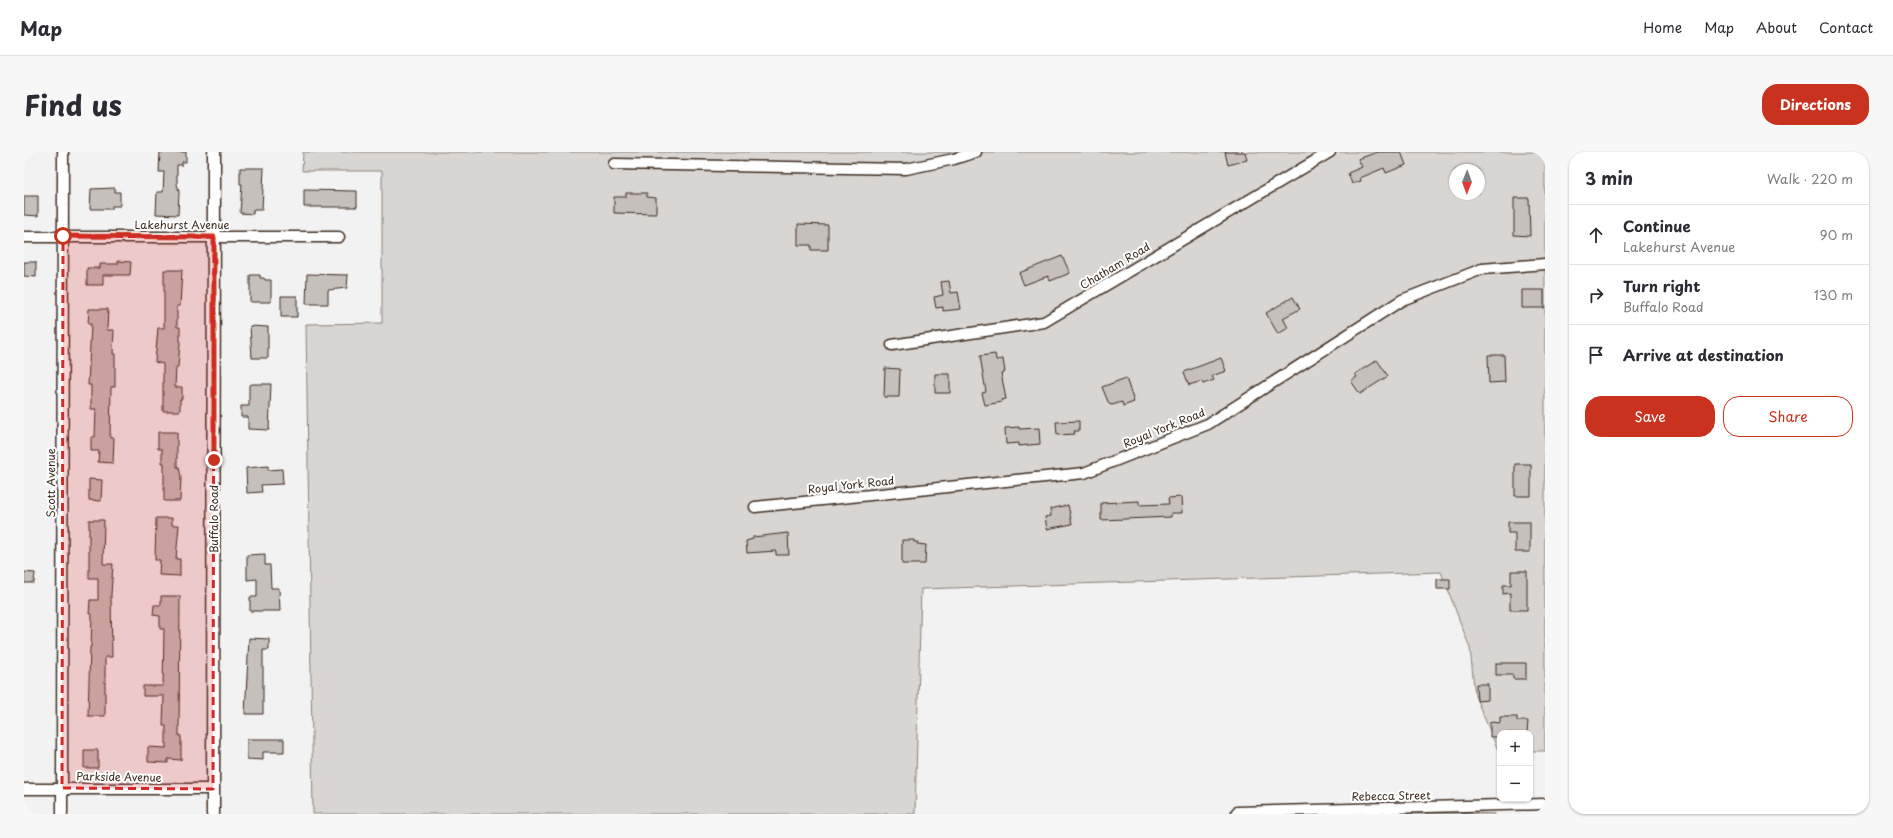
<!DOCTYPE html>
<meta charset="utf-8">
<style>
body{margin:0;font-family:"Playpen Sans",sans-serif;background:#f7f7f7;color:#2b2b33}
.controls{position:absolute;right:12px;bottom:12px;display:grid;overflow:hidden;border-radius:8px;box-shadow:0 1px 3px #0004}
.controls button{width:36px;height:36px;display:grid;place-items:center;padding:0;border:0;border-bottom:1px solid #e1e1e2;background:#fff;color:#2b2b33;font:20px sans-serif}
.compass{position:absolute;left:1425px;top:12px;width:36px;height:36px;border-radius:50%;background:#fff;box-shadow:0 1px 3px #0004;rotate:181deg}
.stop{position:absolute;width:12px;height:12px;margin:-9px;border:3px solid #c8321e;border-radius:50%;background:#fff}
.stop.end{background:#c8321e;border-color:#fff;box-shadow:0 1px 4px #0008}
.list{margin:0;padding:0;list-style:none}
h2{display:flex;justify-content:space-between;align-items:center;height:52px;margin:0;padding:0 16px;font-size:17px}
h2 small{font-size:13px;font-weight:400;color:#7c7c81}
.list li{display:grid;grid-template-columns:26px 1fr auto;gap:12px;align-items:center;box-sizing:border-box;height:60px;padding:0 16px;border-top:1px solid #e1e1e2}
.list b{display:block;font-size:15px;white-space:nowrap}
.list p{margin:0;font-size:13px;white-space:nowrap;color:#7c7c81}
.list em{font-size:13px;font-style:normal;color:#7c7c81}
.actions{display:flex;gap:8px;padding:12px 16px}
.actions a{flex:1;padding:9px 0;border:1px solid #c8321e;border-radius:16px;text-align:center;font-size:14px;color:#c8321e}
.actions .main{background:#c8321e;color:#fff}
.icon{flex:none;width:22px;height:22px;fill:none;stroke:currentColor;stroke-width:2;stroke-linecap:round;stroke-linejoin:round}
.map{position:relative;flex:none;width:1521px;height:662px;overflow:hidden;border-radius:16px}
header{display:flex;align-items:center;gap:24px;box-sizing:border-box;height:56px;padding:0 20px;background:#fff;border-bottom:1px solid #e1e1e2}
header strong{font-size:19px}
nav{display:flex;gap:22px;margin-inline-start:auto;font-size:14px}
.intro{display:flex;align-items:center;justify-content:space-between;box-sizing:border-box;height:96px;padding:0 24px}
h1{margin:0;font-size:28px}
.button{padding:10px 18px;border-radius:16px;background:#c8321e;color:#fff;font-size:14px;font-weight:700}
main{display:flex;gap:24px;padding:0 24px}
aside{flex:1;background:#fff;border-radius:16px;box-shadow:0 1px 3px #0004}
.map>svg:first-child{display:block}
.green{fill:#d8d5d2;stroke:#8a8078;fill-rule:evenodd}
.building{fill:#c6c0bd;stroke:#3b2a1e}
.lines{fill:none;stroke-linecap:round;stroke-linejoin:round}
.minor-casing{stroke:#3b2a1e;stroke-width:13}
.tertiary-casing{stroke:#3b2a1e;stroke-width:15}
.minor{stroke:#fff;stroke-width:10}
.tertiary{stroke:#fff;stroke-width:12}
.route{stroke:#c8321e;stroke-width:5}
.marked{fill:#d62828;fill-opacity:0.2;stroke:#d62828;stroke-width:3;stroke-dasharray:8 5;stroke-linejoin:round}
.labels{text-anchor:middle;stroke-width:4;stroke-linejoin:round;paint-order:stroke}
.street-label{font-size:11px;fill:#3b2a1e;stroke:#fff}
</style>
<header>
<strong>Map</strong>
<nav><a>Home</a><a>Map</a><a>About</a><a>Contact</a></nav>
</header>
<div class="intro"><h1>Find us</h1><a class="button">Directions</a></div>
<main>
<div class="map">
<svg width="1521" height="662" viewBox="0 0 1521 662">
<rect width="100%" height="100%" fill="#f3f2f2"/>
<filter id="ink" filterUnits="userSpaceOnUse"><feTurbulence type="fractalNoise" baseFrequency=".025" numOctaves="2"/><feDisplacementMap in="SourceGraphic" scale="8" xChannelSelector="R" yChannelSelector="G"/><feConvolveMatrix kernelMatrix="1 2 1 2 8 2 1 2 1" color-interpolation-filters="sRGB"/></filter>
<g filter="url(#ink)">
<!-- green -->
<path class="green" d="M 279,0 L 1521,0 L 1521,599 L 1506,599 L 1506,581 L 1476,581 L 1476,598 L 1474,598 L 1451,544 L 1446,496 L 1417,420 L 897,437 L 891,662 L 289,662 L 282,172 L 358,171 L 358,19 L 278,19 ZM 1431,18 L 1455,18 L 1455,42 L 1431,42 Z
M 1389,658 L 1471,662 L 1356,662 Z"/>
<!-- building -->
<path class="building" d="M 136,0 L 162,0 L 162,10 L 158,10 L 158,13 L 153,13 L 153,32 L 155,40 L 154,63 L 132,62 L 133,40 L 139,40 L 140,20 L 135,20 Z
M 1201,0 L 1221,0 L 1223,8 L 1204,13 Z
M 1354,0 L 1377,0 L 1382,13 L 1362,21 L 1360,16 L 1336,26 L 1337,29 L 1328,32 L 1324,21 L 1338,15 L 1334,7 Z
M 216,16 L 240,16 L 238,58 L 229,58 L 229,62 L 216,61 L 218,32 L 216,32 Z
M 91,36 L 91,40 L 96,40 L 96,54 L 88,54 L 88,57 L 66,57 L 67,37 Z
M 280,38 L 333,39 L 333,55 L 280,55 Z
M 602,41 L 623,41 L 623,45 L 632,46 L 632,62 L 590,61 L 590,45 L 602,45 Z
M 0,44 L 14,44 L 14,64 L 0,63 Z
M 1490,46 L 1505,46 L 1506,84 L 1490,83 Z
M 774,72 L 804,73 L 804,98 L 787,98 L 787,93 L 774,93 Z
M 1038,104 L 1046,121 L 1026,129 L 1024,124 L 1000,133 L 995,121 Z
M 94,109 L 107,110 L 106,123 L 79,123 L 79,133 L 63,133 L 63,116 L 76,116 L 76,112 L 94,112 Z
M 0,110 L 12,110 L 12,125 L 0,124 Z
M 140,118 L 158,118 L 156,154 L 153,154 L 153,175 L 156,175 L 156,192 L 154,215 L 152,215 L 151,235 L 158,235 L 158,247 L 156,247 L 156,259 L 139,259 L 139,212 L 131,210 L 134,176 L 140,176 Z
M 283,122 L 324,123 L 323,136 L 304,138 L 304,152 L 282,152 Z
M 226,123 L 236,123 L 236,126 L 240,126 L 241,128 L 247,128 L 247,150 L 226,150 Z
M 925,129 L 927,141 L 934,140 L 937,157 L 919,159 L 919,155 L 912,156 L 910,145 L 919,143 L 917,130 Z
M 1498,138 L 1520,138 L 1520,156 L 1498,156 Z
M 257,144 L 273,144 L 273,165 L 257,165 Z
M 1269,145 L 1276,157 L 1259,166 L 1264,176 L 1254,182 L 1242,161 Z
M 65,157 L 84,157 L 83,178 L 90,178 L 89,202 L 91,202 L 91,235 L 87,235 L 86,286 L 90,286 L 89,311 L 74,310 L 75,299 L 67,299 L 67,285 L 71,285 L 72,257 L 67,257 L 67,233 L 64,233 L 67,172 L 64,172 Z
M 226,174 L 244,175 L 244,206 L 228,206 Z
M 971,202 L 972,208 L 979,207 L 981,220 L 977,221 L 982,247 L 977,248 L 978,250 L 961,253 L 958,241 L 962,240 L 956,204 Z
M 1464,203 L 1480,203 L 1481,230 L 1465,231 Z
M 1197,206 L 1202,219 L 1188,224 L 1190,228 L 1179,232 L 1178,229 L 1165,233 L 1160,220 Z
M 1353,208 L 1364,224 L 1336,242 L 1327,229 L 1333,225 L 1331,222 Z
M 861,216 L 876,217 L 875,245 L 860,245 Z
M 911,222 L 926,222 L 926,241 L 911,241 Z
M 1102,226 L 1110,250 L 1099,254 L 1098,250 L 1088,253 L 1085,252 L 1078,235 Z
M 228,232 L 247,232 L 245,278 L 224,277 L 224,265 L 217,265 L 217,254 L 225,254 L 225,233 Z
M 1055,269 L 1055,279 L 1050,279 L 1051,282 L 1033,283 L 1032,270 Z
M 995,275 L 995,277 L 1015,276 L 1016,292 L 995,294 L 995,291 L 982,292 L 981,276 Z
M 134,280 L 153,280 L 153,315 L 155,315 L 157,325 L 156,349 L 140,349 L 140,311 L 138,311 L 138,297 L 134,297 Z
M 1491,312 L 1507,312 L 1507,344 L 1491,344 Z
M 244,314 L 244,318 L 258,317 L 259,332 L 237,333 L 238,340 L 223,341 L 222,316 Z
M 65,327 L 78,328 L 77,349 L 65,348 Z
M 1157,345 L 1158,361 L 1147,361 L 1147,365 L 1077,368 L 1077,351 L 1115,349 L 1115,353 L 1145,352 L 1144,346 Z
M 1044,353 L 1048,372 L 1023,377 L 1021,365 L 1027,364 L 1026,357 Z
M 132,366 L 148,366 L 148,373 L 155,373 L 152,407 L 156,407 L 156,424 L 135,423 L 136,408 L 131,408 Z
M 65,368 L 80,368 L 79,412 L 89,412 L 87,443 L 88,505 L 81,505 L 81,564 L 64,564 L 66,495 L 67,495 L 68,462 L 65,462 L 66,448 L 74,448 L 74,426 L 65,426 Z
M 1484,370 L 1506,370 L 1506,400 L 1491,400 L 1491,381 L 1484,381 Z
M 764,381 L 765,403 L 752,403 L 752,399 L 723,401 L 722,389 L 729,387 L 729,385 Z
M 878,388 L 890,388 L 890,390 L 894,390 L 893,392 L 902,393 L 901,412 L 878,412 Z
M 241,402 L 241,413 L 246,413 L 247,436 L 255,436 L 256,459 L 226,459 L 226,445 L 233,445 L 233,427 L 223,428 L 223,403 Z
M 1487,419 L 1503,419 L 1503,458 L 1486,458 L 1486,441 L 1479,442 L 1479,433 L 1487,433 Z
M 0,420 L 11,421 L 10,431 L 0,431 Z
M 1413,427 L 1426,427 L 1426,437 L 1413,437 Z
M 137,444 L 156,444 L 155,584 L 157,584 L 157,608 L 144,607 L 144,611 L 124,610 L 124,595 L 142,596 L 142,574 L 139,574 L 140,544 L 119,544 L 119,534 L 139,534 L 140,477 L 136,477 L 136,464 L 129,463 L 130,453 L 137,453 Z
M 225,486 L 245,487 L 245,498 L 239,498 L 239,562 L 221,562 Z
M 1472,511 L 1502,511 L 1502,527 L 1489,527 L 1489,523 L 1472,523 Z
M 1452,532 L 1464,532 L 1464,548 L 1453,549 Z
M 1476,565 L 1493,565 L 1493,569 L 1504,569 L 1503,581 L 1476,581 L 1476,585 L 1466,585 L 1466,570 L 1476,571 Z
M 223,587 L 260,587 L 260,600 L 239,600 L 239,608 L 223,607 Z
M 60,598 L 74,598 L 74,616 L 60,616 Z"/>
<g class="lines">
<defs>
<path id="minor" d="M 590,12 L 882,17 L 930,7 L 952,0
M 0,85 L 315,85
M 868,193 L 1020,170 L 1306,0
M 731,355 L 1060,321 L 1184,272 L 1378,148 L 1458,117 L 1521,112
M 0,637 L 189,637
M 1213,660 L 1521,652
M 38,662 L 39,0"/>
<path id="tertiary" d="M 189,662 L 190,0"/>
</defs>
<!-- minor casing -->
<use href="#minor" class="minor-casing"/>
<!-- tertiary casing -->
<use href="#tertiary" class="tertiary-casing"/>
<!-- minor -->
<use href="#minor" class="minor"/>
<!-- tertiary -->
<use href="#tertiary" class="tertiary"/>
</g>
</g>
<g class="lines" filter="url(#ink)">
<!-- route -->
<path class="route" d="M 39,84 L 190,85 L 190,308"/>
</g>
<!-- marked area -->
<path class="marked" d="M 39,84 L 190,85 L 189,637 L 38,636 Z"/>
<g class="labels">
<!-- street labels -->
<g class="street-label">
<text x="158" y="77">Lakehurst Avenue</text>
<text transform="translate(1091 114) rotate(-31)" y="4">Chatham Road</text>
<text transform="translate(1140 276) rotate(-22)" y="4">Royal York Road</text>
<text transform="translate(27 331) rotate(-90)" y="4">Scott Avenue</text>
<text transform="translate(827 333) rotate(-6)" y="4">Royal York Road</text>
<text transform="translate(190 367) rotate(-90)" y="4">Buffalo Road</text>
<text transform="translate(95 625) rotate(1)" y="4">Parkside Avenue</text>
<text transform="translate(1367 644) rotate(-1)" y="4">Rebecca Street</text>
</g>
</g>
</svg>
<div class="controls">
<button>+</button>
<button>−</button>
</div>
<svg class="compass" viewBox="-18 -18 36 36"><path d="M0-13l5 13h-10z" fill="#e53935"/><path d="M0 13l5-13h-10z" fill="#7c7c81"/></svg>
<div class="stop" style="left:39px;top:84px"></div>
<div class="stop end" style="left:190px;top:308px"></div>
</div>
<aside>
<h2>3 min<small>Walk · 220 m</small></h2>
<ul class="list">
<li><svg class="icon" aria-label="ahead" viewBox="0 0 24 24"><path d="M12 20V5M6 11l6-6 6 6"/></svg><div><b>Continue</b><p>Lakehurst Avenue</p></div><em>90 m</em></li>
<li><svg class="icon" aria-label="right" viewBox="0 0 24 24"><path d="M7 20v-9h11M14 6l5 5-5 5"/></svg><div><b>Turn right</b><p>Buffalo Road</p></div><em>130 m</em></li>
<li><svg class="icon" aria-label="arrive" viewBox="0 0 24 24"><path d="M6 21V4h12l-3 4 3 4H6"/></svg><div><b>Arrive at destination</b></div></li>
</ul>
<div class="actions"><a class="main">Save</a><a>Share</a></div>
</aside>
</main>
